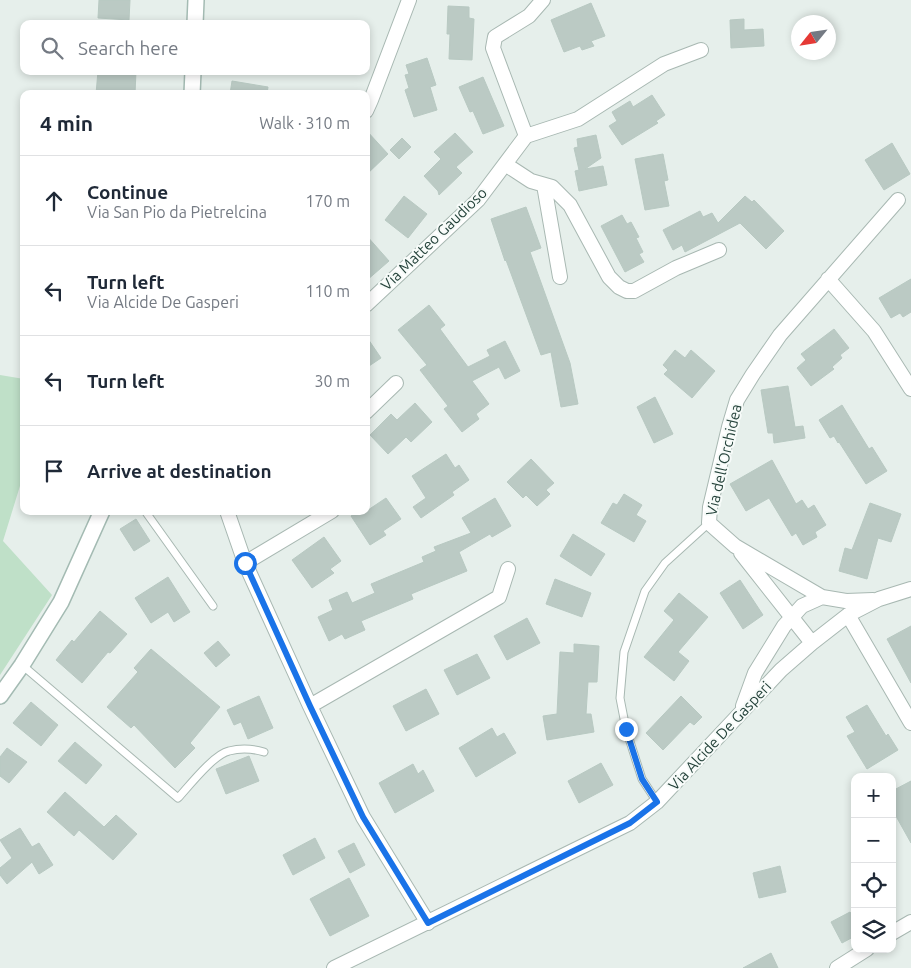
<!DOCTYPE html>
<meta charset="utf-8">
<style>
body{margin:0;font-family:Ubuntu,sans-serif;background:#f2f2f3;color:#1f2937}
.controls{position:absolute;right:15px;bottom:15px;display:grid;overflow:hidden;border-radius:10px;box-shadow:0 2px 8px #0003}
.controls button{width:45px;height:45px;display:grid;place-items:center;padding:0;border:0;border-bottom:1px solid #e0e1e3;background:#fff;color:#1f2937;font:25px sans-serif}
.compass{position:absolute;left:791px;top:15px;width:45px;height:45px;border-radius:50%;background:#fff;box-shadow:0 2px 8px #0003;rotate:240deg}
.stop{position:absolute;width:15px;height:15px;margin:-11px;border:4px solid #1a73e8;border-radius:50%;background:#fff}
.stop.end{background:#1a73e8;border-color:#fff;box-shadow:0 1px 5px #0008}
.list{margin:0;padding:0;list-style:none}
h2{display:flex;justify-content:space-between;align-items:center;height:65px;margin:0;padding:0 20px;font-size:21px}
h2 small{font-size:16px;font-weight:400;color:#747a83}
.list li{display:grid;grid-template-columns:32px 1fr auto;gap:15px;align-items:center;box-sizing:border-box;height:90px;padding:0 20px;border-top:1px solid #e0e1e3}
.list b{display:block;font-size:19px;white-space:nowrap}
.list p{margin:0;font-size:16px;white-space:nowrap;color:#747a83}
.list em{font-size:16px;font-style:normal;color:#747a83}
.icon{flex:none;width:28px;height:28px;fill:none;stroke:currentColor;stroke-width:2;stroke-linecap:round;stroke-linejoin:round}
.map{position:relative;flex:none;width:911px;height:968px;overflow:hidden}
.search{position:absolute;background:#fff;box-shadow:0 2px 8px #0003;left:20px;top:20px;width:350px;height:55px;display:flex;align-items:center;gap:12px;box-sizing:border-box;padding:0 18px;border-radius:10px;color:#747a83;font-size:19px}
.panel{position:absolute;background:#fff;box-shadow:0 2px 8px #0003;left:20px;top:90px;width:350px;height:425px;border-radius:10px}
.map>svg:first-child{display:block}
.green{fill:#bfe0c8}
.building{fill:#bbcac4;stroke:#b8c9c2}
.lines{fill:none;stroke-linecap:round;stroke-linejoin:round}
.lane-casing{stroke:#a8b8b2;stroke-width:9}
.street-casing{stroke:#a8b8b2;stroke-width:16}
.secondary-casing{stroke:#a4bbb3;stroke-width:18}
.lane{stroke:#fff;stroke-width:7}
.street{stroke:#fff;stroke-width:14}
.secondary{stroke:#fff;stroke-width:15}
.route{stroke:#1a73e8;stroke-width:6}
.labels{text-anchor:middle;stroke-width:4;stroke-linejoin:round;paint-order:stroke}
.street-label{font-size:15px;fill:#24423a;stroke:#f7fbf9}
</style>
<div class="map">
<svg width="911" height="968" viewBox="0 0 911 968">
<rect width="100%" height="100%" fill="#e6efeb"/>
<!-- green -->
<path class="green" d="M 0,375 L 24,379 L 24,473 L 3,541 L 52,595 L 0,675 Z"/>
<!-- building -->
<path class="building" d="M 99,0 L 130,0 L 129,20 L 98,18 Z
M 591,3 L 605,36 L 591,41 L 594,46 L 582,50 L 580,46 L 564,52 L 551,20 Z
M 448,6 L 469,7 L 469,18 L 474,19 L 472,60 L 449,59 L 450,34 L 447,34 Z
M 744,19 L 744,30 L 763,29 L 764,46 L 731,48 L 730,20 Z
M 427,58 L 436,85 L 430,87 L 437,110 L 414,117 L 405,90 L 409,88 L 405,75 L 409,74 L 406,65 Z
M 98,71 L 136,71 L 135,94 L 96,94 Z
M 483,77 L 504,126 L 483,134 L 473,111 L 470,112 L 459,87 Z
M 232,81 L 268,87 L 267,94 L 230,94 Z
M 652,95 L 665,115 L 656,121 L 658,123 L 622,145 L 609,126 L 617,121 L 612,112 L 630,101 L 633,107 Z
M 366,130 L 388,154 L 366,175 Z
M 455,133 L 473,152 L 456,167 L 462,173 L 439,195 L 438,191 L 424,176 L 441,159 L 434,152 Z
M 596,135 L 601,158 L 585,169 L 603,166 L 607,185 L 579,191 L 575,171 L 579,170 L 574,148 L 578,147 L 577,139 Z
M 402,138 L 411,147 L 399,159 L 390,150 Z
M 892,143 L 910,174 L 884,190 L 865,160 Z
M 663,154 L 668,180 L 664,181 L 669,206 L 645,210 L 635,159 Z
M 404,196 L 427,214 L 408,238 L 385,220 Z
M 745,196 L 752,202 L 754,200 L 784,231 L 766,249 L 740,223 L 685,252 L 682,245 L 673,250 L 663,230 L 700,211 L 703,217 L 712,213 L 718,223 Z
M 526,207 L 541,248 L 530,252 L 570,363 L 578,404 L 561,407 L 551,352 L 541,355 L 506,260 L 505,261 L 491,219 Z
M 622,215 L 627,224 L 631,222 L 639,237 L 636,238 L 643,252 L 639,254 L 644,262 L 625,272 L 601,226 Z
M 366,235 L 389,261 L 366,281 Z
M 911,279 L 911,312 L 903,317 L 900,313 L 891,318 L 879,298 Z
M 429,305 L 445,325 L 440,329 L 468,367 L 490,356 L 487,350 L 505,341 L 520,371 L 505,379 L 499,367 L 472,381 L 489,404 L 476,414 L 479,419 L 462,432 L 444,409 L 448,406 L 420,370 L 427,365 L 398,330 Z
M 834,329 L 849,348 L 840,355 L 842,358 L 832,367 L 834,369 L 811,386 L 797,368 L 806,360 L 801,354 Z
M 366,336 L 381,358 L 366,368 Z
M 675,350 L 685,358 L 691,350 L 715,371 L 692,398 L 664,374 L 668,370 L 663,365 Z
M 788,386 L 795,427 L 803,426 L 805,438 L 774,443 L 773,433 L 768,433 L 761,390 Z
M 655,397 L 673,434 L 654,443 L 637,407 Z
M 415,403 L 432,422 L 411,442 L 406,437 L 388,454 L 370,435 L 391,414 L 397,420 Z
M 842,405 L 869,449 L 872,447 L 887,471 L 866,484 L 839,442 L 838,443 L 834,436 L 830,438 L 819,420 Z
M 446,454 L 455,468 L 459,465 L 469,480 L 452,492 L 454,495 L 421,518 L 413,507 L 426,498 L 412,476 Z
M 531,459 L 554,483 L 546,490 L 550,494 L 537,506 L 526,495 L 523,498 L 507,482 Z
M 772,460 L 796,504 L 802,500 L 808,509 L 814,505 L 826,525 L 815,532 L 817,537 L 803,545 L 796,533 L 792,536 L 769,498 L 746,511 L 730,484 Z
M 624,494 L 642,505 L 636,515 L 646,521 L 634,542 L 601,523 L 613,503 L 617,505 Z
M 386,498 L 401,519 L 383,531 L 386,535 L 370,545 L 351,516 L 359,511 L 366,511 L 366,507 L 368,510 Z
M 495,498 L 511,526 L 492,537 L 490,534 L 459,552 L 467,571 L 411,594 L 413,599 L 361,621 L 365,630 L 345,639 L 342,634 L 329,641 L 318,617 L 333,610 L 329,600 L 347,592 L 352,603 L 375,593 L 371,584 L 424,562 L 422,557 L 436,551 L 434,547 L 471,533 L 462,518 Z
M 870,503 L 901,514 L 891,542 L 878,538 L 867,579 L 839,571 L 845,548 L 852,550 Z
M 136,519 L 150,541 L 134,551 L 120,529 Z
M 573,534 L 605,554 L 591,576 L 560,556 Z
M 324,537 L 341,561 L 330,569 L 334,573 L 312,588 L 292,560 Z
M 168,577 L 190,612 L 174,622 L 168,612 L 151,623 L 135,598 Z
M 555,579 L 591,593 L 582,617 L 546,604 Z
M 740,580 L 763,615 L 743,629 L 720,593 Z
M 679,593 L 708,617 L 678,652 L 689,661 L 674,681 L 644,657 L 674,620 L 664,611 Z
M 100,611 L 127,634 L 110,653 L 108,652 L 82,683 L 56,660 L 72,640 L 74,642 Z
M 527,618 L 540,643 L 507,660 L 494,636 Z
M 911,626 L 911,683 L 887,639 Z
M 218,641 L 230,655 L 216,667 L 204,653 Z
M 574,644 L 599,646 L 597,682 L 588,682 L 586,714 L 591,714 L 594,732 L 547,740 L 543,716 L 557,714 L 560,652 L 574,653 Z
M 151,649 L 220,707 L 190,743 L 195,748 L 175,768 L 134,725 L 131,728 L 107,707 L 138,672 L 134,668 Z
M 477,654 L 490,678 L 457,695 L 444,670 Z
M 426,689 L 439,714 L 406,731 L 393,706 Z
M 259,696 L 273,728 L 248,739 L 241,722 L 234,725 L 227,710 Z
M 681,696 L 702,717 L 694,725 L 690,722 L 663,750 L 646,733 Z
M 31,702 L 58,725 L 41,746 L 13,723 Z
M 867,705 L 886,736 L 888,734 L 898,750 L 867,769 L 847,736 L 855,732 L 846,717 Z
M 492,728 L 497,737 L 504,733 L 516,753 L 476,777 L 459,748 Z
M 75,742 L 102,765 L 86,784 L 58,761 Z
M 7,748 L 27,762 L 9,783 L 0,776 L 0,757 Z
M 249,756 L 259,781 L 226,794 L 216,769 Z
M 601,763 L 613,785 L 579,803 L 568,781 Z
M 413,764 L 418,774 L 423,770 L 434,791 L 395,813 L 379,783 Z
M 911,781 L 911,843 L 892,809 L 892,791 Z
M 65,792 L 104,827 L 116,815 L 137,834 L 113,860 L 79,830 L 74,836 L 47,812 Z
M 20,828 L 32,847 L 39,843 L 53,865 L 39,874 L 32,862 L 7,884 L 0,875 L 0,868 L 12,858 L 0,840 Z
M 315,838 L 325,858 L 293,875 L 283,855 Z
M 354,843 L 365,865 L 350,873 L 338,851 Z
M 780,866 L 786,892 L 759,898 L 753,873 Z
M 349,878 L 369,916 L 330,936 L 310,899 Z
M 850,912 L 855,919 L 855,936 L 842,943 L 831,922 Z
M 771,953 L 778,968 L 743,968 Z"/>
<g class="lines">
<defs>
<path id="lane" d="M 145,511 L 213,606
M 22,665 L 178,798 C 189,786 214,754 229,751 C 240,748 254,749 264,752
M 657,802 L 642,779 L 626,729 L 620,698 L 624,652 L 645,591 L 665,563 L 709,523"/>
<path id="street" d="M 366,111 L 371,100 L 409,0
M 526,136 L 493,48 L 495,37 L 529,16 L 543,0
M 505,164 L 531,181 L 552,187 L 570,205 L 609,277 L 619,287 L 627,291 L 634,291 L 676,268 L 719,250
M 544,185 L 560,277
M 828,279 L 874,331 L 911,389
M 366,305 L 478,200 L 526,136 L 578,119 L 664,64 L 701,50
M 366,412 L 396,383
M 227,511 L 245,563 L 310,706 L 363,817 L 428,923
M 741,553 L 812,643
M 245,563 L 332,511
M 873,600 L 846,601 L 822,597 L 735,546 L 709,523 L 710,507 L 729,427 L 737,400 L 753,374 L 780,335 L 898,200
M 848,615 L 911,723
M 310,706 L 499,597 L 508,569
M 743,706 L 755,673 L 784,626 L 802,606 L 822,597
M 892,933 L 911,922
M 334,968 L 630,823 L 657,802 L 781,670 L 812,643 L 848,615 L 879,599 L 911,589
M 837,968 L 867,949"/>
<path id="secondary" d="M 195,24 L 196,0
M 192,94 L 193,71
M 0,696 L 22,665 L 61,602 L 102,511"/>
</defs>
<!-- lane casing -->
<use href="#lane" class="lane-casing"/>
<!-- street casing -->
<use href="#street" class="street-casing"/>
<!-- secondary casing -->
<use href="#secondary" class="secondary-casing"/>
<!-- lane -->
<use href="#lane" class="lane"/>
<!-- street -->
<use href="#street" class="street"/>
<!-- secondary -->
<use href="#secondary" class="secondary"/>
</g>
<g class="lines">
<!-- route -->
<path class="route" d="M 245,563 L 310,706 L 363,817 L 428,923 L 630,823 L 657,802 L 642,779 L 626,729"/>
</g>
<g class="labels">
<!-- street labels -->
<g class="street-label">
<text transform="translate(434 239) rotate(-44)" y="5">Via Matteo Gaudioso</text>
<text transform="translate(724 460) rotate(-77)" y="5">Via dell'Orchidea</text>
<text transform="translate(720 736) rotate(-47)" y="5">Via Alcide De Gasperi</text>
</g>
</g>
</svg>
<div class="controls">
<button>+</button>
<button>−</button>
<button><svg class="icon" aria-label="locate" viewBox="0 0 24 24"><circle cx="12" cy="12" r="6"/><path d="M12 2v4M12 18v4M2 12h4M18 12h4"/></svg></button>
<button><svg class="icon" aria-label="layers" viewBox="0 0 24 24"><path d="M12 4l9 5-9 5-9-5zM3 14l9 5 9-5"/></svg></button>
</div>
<svg class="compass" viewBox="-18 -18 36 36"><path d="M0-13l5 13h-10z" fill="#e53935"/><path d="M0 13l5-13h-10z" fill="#747a83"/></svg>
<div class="stop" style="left:245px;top:563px"></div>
<div class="stop end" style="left:626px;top:729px"></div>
<div class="search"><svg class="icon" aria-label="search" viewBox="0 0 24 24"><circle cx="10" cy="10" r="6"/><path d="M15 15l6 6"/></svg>Search here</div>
<section class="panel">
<h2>4 min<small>Walk · 310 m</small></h2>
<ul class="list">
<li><svg class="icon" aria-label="ahead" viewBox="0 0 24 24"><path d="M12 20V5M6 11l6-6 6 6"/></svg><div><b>Continue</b><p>Via San Pio da Pietrelcina</p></div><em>170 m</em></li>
<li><svg class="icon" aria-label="left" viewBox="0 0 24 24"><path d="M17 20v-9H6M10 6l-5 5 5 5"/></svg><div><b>Turn left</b><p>Via Alcide De Gasperi</p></div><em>110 m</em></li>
<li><svg class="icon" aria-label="left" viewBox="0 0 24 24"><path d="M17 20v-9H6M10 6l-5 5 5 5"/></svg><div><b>Turn left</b></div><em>30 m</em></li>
<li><svg class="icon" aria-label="arrive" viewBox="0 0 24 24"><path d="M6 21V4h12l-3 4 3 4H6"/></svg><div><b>Arrive at destination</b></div></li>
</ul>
</section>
</div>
